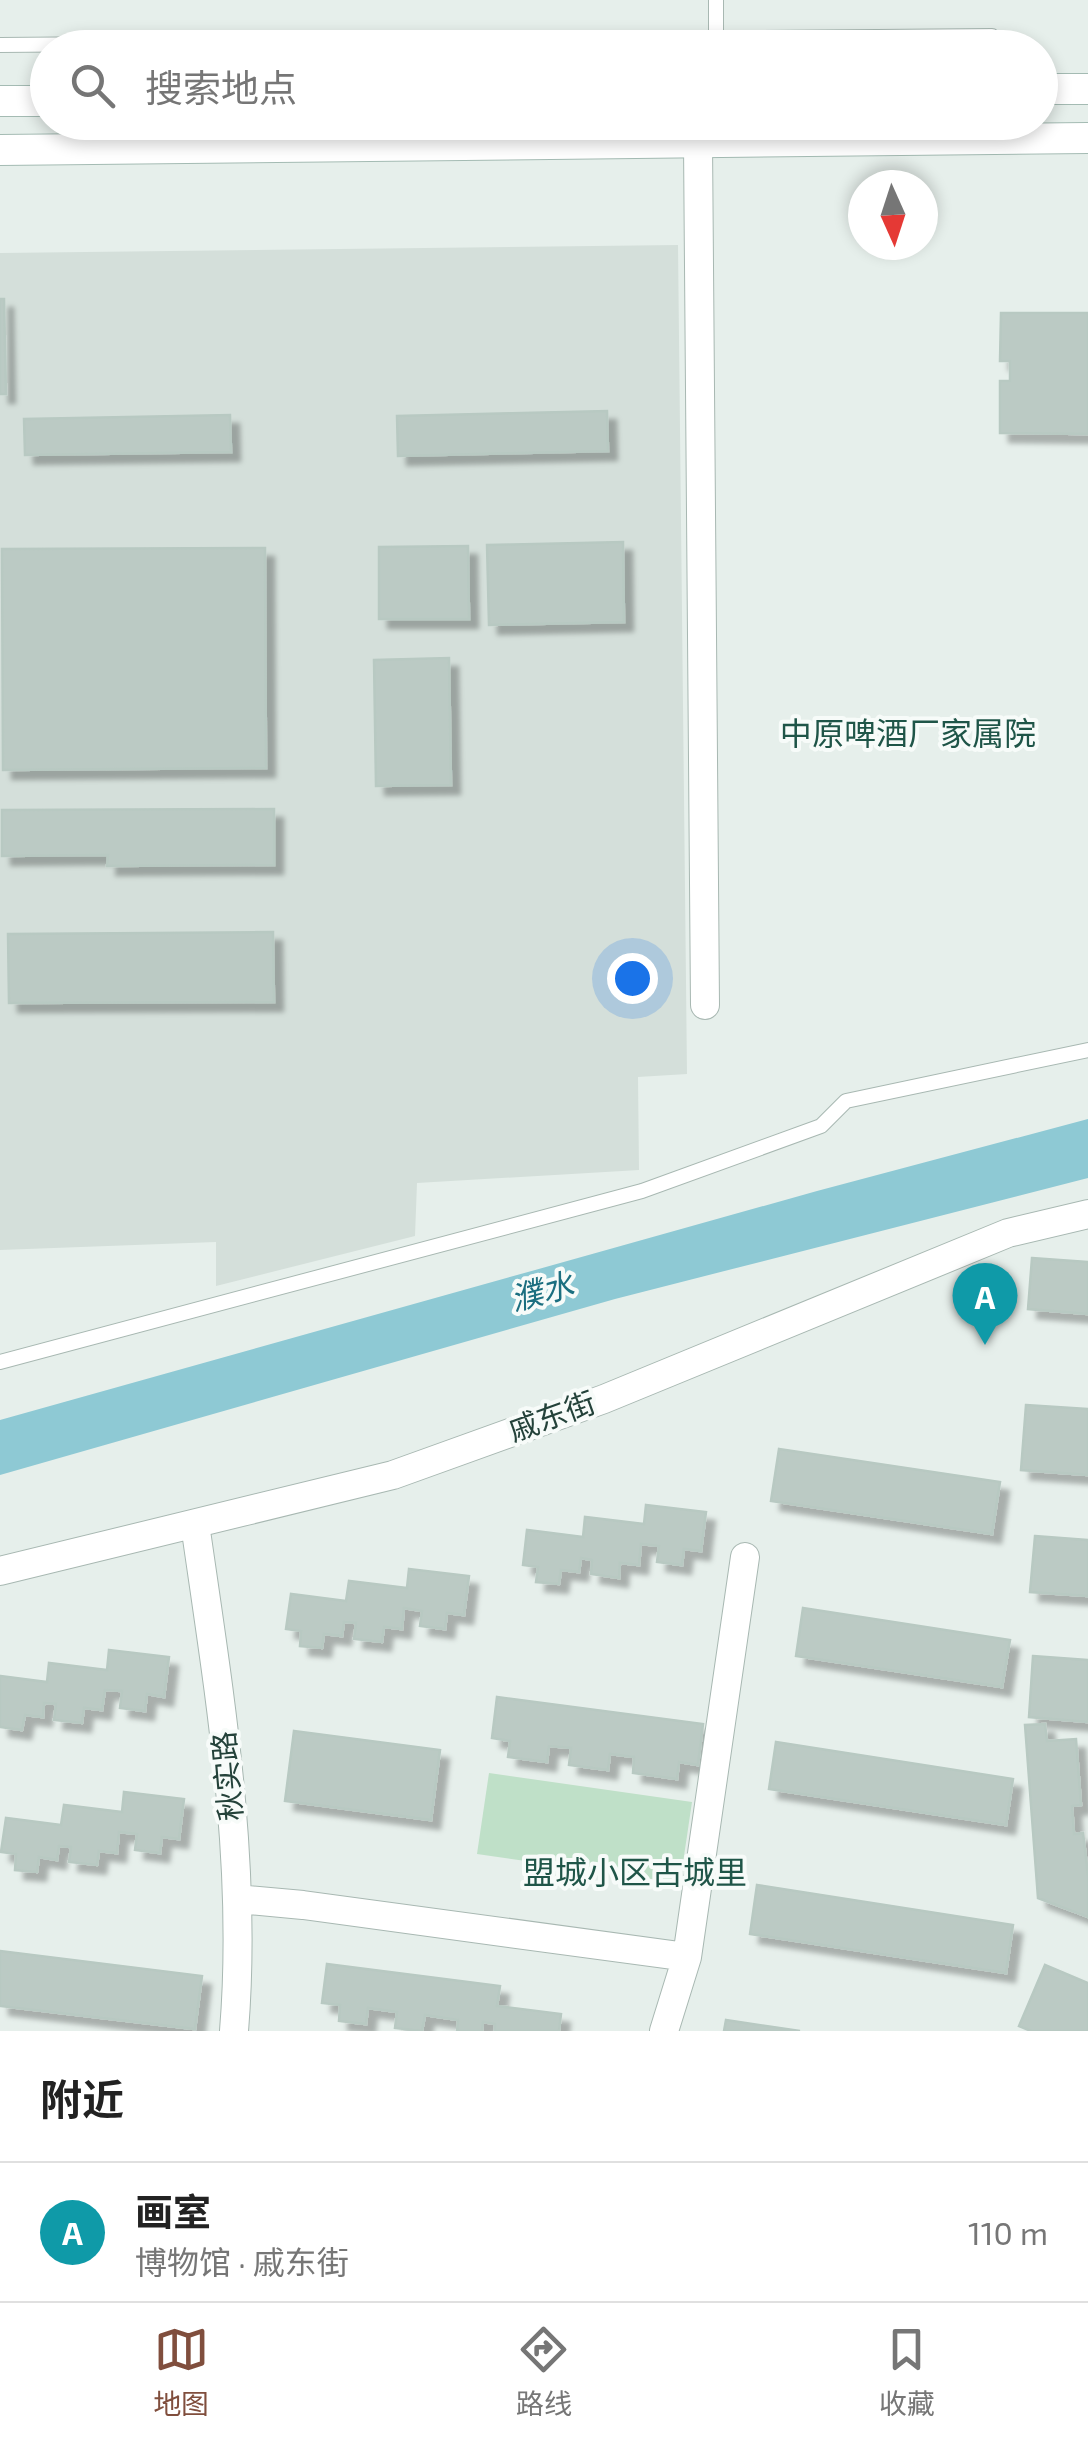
<!DOCTYPE html>
<html lang="zh">
<meta charset="utf-8">
<style>
body{margin:0;font-family:"Exo 2","Noto Sans SC",sans-serif;background:#f6f6f6;color:#222}
.compass{position:absolute;left:848px;top:170px;width:90px;height:90px;border-radius:50%;background:#fff;box-shadow:0 5px 15px #0003;rotate:177deg}
.you{position:absolute;left:632px;top:978px;width:35px;height:35px;margin:-25px;border:8px solid #fff;border-radius:50%;background:#1a73e8;box-shadow:0 0 0 15px #1a73e833}
.badge{display:grid;place-items:center;width:65px;height:65px;border-radius:50%;background:#804e3d;color:#fff;font-size:32px;font-weight:700}
.pin{position:absolute;translate:-50% -82px;filter:drop-shadow(0 2px 5px #0008)}
.pin::after{content:'';position:absolute;top:52px;width:35px;height:30px;background:inherit;clip-path:polygon(0 0,100% 0,50% 100%)}
.list{margin:0;padding:0;list-style:none}
h2{display:flex;justify-content:space-between;align-items:center;height:130px;margin:0;padding:0 40px;font-size:42px}
h2 small{font-size:32px;font-weight:400;color:#767676}
.list li{display:grid;grid-template-columns:65px 1fr auto;gap:30px;align-items:center;box-sizing:border-box;height:140px;padding:0 40px;border-top:2px solid #e0e0e0}
.list b{display:block;font-size:38px;white-space:nowrap}
.list p{margin:0;font-size:32px;white-space:nowrap;color:#767676}
.list em{font-size:32px;font-style:normal;color:#767676}
.icon{flex:none;width:55px;height:55px;fill:none;stroke:currentColor;stroke-width:2;stroke-linecap:round;stroke-linejoin:round}
.map{position:relative;flex:none;width:1088px;height:2031px;overflow:hidden}
.search{position:absolute;background:#fff;box-shadow:0 5px 15px #0003;left:30px;right:30px;top:30px;height:110px;display:flex;align-items:center;gap:25px;box-sizing:border-box;padding:0 35px;border-radius:55px;color:#767676;font-size:38px}
.sheet{height:270px;background:#fff}
nav{display:flex;justify-content:space-around;align-items:center;box-sizing:border-box;height:140px;border-top:2px solid #e0e0e0;background:#fff;font-size:28px;color:#767676}
nav a{display:grid;justify-items:center;gap:5px}
nav .on{color:#804e3d}
.map>svg:first-child{display:block}
.built{fill:#d4dfda}
.green{fill:#bfe0c8}
.water{fill:#8ec9d4}
.building{fill:#bbcac4;stroke:#b8c9c2;stroke-width:2.5;filter:url(#shadow)}
.lines{fill:none;stroke-linecap:round;stroke-linejoin:round}
.service-casing{stroke:#a8b8b2;stroke-width:16}
.minor-casing{stroke:#a8b8b2;stroke-width:30}
.secondary-casing{stroke:#a4bbb3;stroke-width:32}
.service{stroke:#fff;stroke-width:14}
.minor{stroke:#fff;stroke-width:28}
.secondary{stroke:#fff;stroke-width:30}
.labels{text-anchor:middle;stroke-width:8;stroke-linejoin:round;paint-order:stroke}
.street-label{font-size:30px;fill:#24423a;stroke:#f7fbf9}
.neighbourhood-label{font-size:32px;fill:#1f5548;stroke:#f7fbf9}
.water-label{font-size:32px;font-style:italic;fill:#1c6f80;stroke:#f7fbf9}
</style>
<div class="map">
<svg width="1088" height="2031" viewBox="0 0 1088 2031">
<defs>
<filter id="shadow"><feDropShadow dx="9" dy="9" stdDeviation="2.5" flood-color="#0004"/></filter>
</defs>
<rect width="100%" height="100%" fill="#e6efeb"/>
<!-- built -->
<path class="built" d="M 678,245 L 687,1074 L 638,1077 L 639,1170 L 417,1183 L 415,1236 L 216,1286 L 216,1242 L 0,1250 L 0,253 Z"/>
<!-- green -->
<path class="green" d="M 489,1773 L 692,1802 L 680,1883 L 477,1854 Z"/>
<!-- water -->
<path class="water" d="M 1088,1119 L 1088,1178 L 615,1299 L 0,1475 L 0,1420 L 817,1191 Z"/>
<!-- building -->
<path class="building" d="M 0,299 L 4,299 L 6,394 L 0,394 Z
M 1001,313 L 1088,313 L 1088,434 L 1000,433 L 1000,381 L 1010,381 L 1010,361 L 1000,361 Z
M 607,411 L 608,451 L 398,456 L 397,416 Z
M 230,415 L 231,452 L 25,455 L 24,419 Z
M 623,542 L 624,622 L 489,625 L 487,545 Z
M 468,546 L 469,619 L 379,619 L 379,547 Z
M 265,548 L 266,768 L 3,770 L 2,549 Z
M 449,658 L 451,785 L 376,786 L 374,660 Z
M 274,809 L 274,865 L 107,866 L 108,855 L 2,856 L 2,810 Z
M 273,932 L 274,1002 L 9,1003 L 8,934 Z
M 1032,1258 L 1088,1262 L 1088,1314 L 1028,1309 Z
M 1026,1405 L 1088,1409 L 1088,1475 L 1021,1470 Z
M 779,1449 L 1000,1482 L 992,1534 L 771,1501 Z
M 646,1505 L 706,1512 L 701,1551 L 684,1549 L 682,1565 L 657,1562 L 659,1546 L 641,1544 L 639,1565 L 620,1563 L 619,1578 L 591,1574 L 592,1560 L 581,1558 L 579,1572 L 561,1570 L 559,1584 L 536,1582 L 538,1567 L 523,1565 L 527,1530 L 583,1537 L 585,1517 L 644,1524 Z
M 1035,1536 L 1088,1540 L 1088,1596 L 1030,1592 Z
M 409,1569 L 469,1576 L 464,1615 L 447,1613 L 445,1629 L 420,1626 L 422,1611 L 404,1608 L 402,1629 L 384,1627 L 382,1642 L 354,1639 L 356,1623 L 344,1622 L 342,1636 L 324,1634 L 322,1648 L 300,1646 L 301,1631 L 286,1629 L 291,1594 L 346,1601 L 349,1581 L 407,1588 Z
M 803,1608 L 1010,1640 L 1002,1687 L 796,1656 Z
M 109,1650 L 169,1657 L 164,1697 L 147,1694 L 145,1711 L 120,1708 L 122,1691 L 105,1690 L 102,1710 L 84,1708 L 82,1723 L 54,1720 L 56,1704 L 44,1703 L 43,1717 L 25,1715 L 22,1730 L 0,1727 L 0,1676 L 47,1682 L 49,1663 L 107,1670 Z
M 1033,1656 L 1088,1660 L 1088,1722 L 1029,1717 Z
M 497,1697 L 703,1724 L 698,1765 L 679,1762 L 677,1779 L 633,1773 L 634,1757 L 610,1754 L 608,1770 L 569,1765 L 571,1748 L 549,1746 L 547,1762 L 508,1757 L 510,1741 L 492,1738 Z
M 1045,1724 L 1047,1741 L 1076,1739 L 1081,1805 L 1072,1806 L 1074,1834 L 1083,1833 L 1088,1875 L 1088,1917 L 1038,1898 L 1025,1725 Z
M 294,1731 L 440,1750 L 431,1820 L 285,1801 Z
M 776,1742 L 1013,1779 L 1006,1825 L 769,1789 Z
M 124,1792 L 184,1799 L 179,1839 L 162,1837 L 160,1853 L 135,1850 L 137,1834 L 119,1832 L 117,1853 L 99,1851 L 97,1865 L 69,1862 L 71,1847 L 59,1846 L 57,1860 L 39,1857 L 37,1872 L 15,1870 L 16,1854 L 1,1852 L 6,1818 L 61,1825 L 64,1805 L 122,1812 Z
M 757,1885 L 1013,1925 L 1006,1973 L 750,1934 Z
M 0,1951 L 202,1976 L 195,2029 L 0,2006 Z
M 327,1964 L 500,1986 L 497,2006 L 561,2014 L 559,2031 L 495,2031 L 495,2024 L 483,2022 L 482,2031 L 457,2031 L 458,2020 L 425,2015 L 422,2031 L 395,2028 L 397,2012 L 368,2008 L 366,2024 L 339,2021 L 340,2005 L 322,2003 Z
M 1045,1965 L 1088,1983 L 1088,2031 L 1031,2031 L 1019,2026 Z
M 726,2020 L 800,2031 L 724,2031 Z"/>
<g class="lines">
<defs>
<path id="service" d="M 716,0 L 716,38
M 0,45 L 992,36
M 0,1362 L 642,1191 L 821,1126 L 846,1101 L 1088,1050"/>
<path id="minor" d="M 698,143 L 705,1005
M 195,1524 C 219,1692 248,1861 234,2031
M 0,1571 L 393,1475 L 604,1399 L 1008,1233 L 1088,1214
M 237,1899 L 303,1905 L 687,1957
M 664,2031 L 687,1957 L 745,1557"/>
<path id="secondary" d="M 1040,89 L 1088,89
M 0,101 L 48,101
M 0,150 L 1088,138"/>
</defs>
<!-- service casing -->
<use href="#service" class="service-casing"/>
<!-- minor casing -->
<use href="#minor" class="minor-casing"/>
<!-- secondary casing -->
<use href="#secondary" class="secondary-casing"/>
<!-- service -->
<use href="#service" class="service"/>
<!-- minor -->
<use href="#minor" class="minor"/>
<!-- secondary -->
<use href="#secondary" class="secondary"/>
</g>
<g class="labels">
<!-- street labels -->
<g class="street-label">
<text transform="translate(552 1417) rotate(-20)" y="10">戚东街</text>
<text transform="translate(228 1776) rotate(-95)" y="10">秋实路</text>
</g>
<!-- neighbourhood labels -->
<g class="neighbourhood-label">
<text x="908" y="745">中原啤酒厂家属院</text>
<text x="635" y="1884">盟城小区古城里</text>
</g>
<!-- water labels -->
<g class="water-label">
<text transform="translate(542 1292) rotate(-15)" y="11">濮水</text>
</g>
</g>
</svg>
<svg class="compass" viewBox="-18 -18 36 36"><path d="M0-13l5 13h-10z" fill="#e53935"/><path d="M0 13l5-13h-10z" fill="#767676"/></svg>
<div class="you"></div>
<div class="pin badge" style="left:985px;top:1345px;background:#0f9aa8">A</div>
<div class="search"><svg class="icon" aria-label="search" viewBox="0 0 24 24"><circle cx="10" cy="10" r="6"/><path d="M15 15l6 6"/></svg>搜索地点</div>
</div>
<section class="sheet">
<h2>附近<small></small></h2>
<ul class="list">
<li><span class="badge" style="background:#0f9aa8">A</span><div><b>画室</b><p>博物馆 · 戚东街</p></div><em>110 m</em></li>
</ul>
</section>
<nav>
<a class="on"><svg class="icon" aria-label="map" viewBox="0 0 24 24"><path d="M3 6l6-2 6 2 6-2v14l-6 2-6-2-6 2zM9 4v14M15 6v14"/></svg>地图</a>
<a><svg class="icon" aria-label="directions" viewBox="0 0 24 24"><path d="M12 3l9 9-9 9-9-9zM9 14v-3h6M13 9l2 2-2 2"/></svg>路线</a>
<a><svg class="icon" aria-label="saved" viewBox="0 0 24 24"><path d="M7 4h10v16l-5-4-5 4z"/></svg>收藏</a>
</nav>
